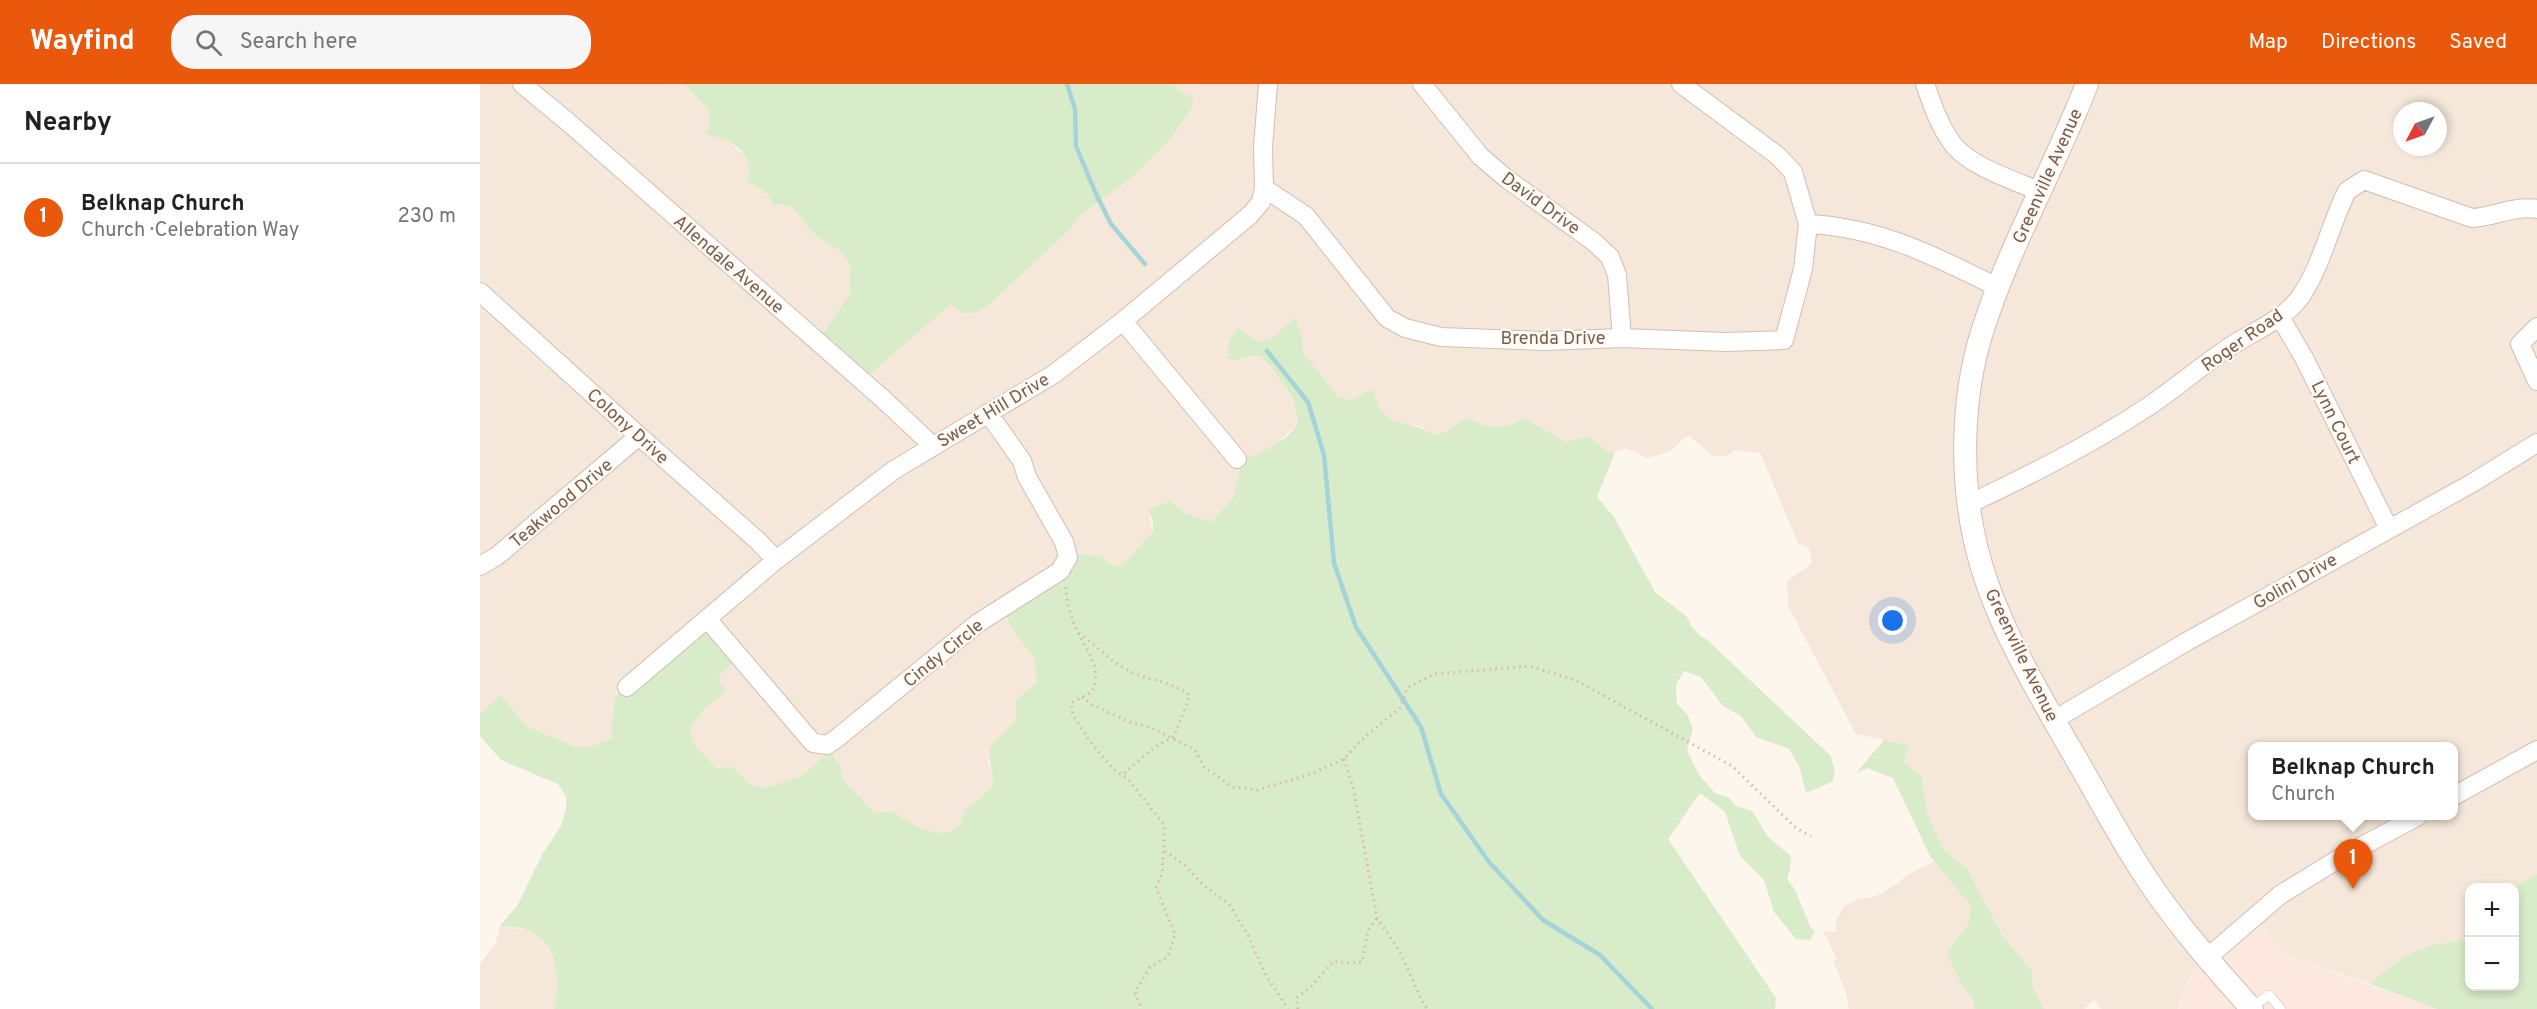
<!DOCTYPE html>
<meta charset="utf-8">
<style>
body{margin:0;font-family:Overpass,sans-serif;background:#f6f6f6;color:#202124}
.controls{position:absolute;right:18px;bottom:18px;display:grid;overflow:hidden;border-radius:12px;box-shadow:0 3px 9px #0003}
.controls button{width:54px;height:54px;display:grid;place-items:center;padding:0;border:0;border-bottom:2px solid #e0e0e0;background:#fff;color:#202124;font:30px sans-serif}
.compass{position:absolute;left:1913px;top:18px;width:54px;height:54px;border-radius:50%;background:#fff;box-shadow:0 3px 9px #0003;rotate:229deg}
.you{position:absolute;left:1413px;top:537px;width:21px;height:21px;margin:-15px;border:4px solid #fff;border-radius:50%;background:#1a73e8;box-shadow:0 0 0 9px #1a73e833}
.badge{display:grid;place-items:center;width:39px;height:39px;border-radius:50%;background:#ea580c;color:#fff;font-size:20px;font-weight:700}
.pin{position:absolute;translate:-50% -50px;filter:drop-shadow(0 2px 3px #0008)}
.pin::after{content:'';position:absolute;top:32px;width:21px;height:18px;background:inherit;clip-path:polygon(0 0,100% 0,50% 100%)}
.popup{position:absolute;left:1768px;top:658px;width:210px;height:78px;box-sizing:border-box;display:grid;place-content:center;border-radius:12px;background:#fff;filter:drop-shadow(0 2px 4px #0005);font-size:20px;white-space:nowrap;color:#757577}
.popup b{font-size:22px;color:#202124}
.popup::after{content:'';position:absolute;left:50%;top:100%;margin-left:-12px;border:12px solid transparent;border-top-color:#fff}
.list{margin:0;padding:0;list-style:none}
h2{display:flex;justify-content:space-between;align-items:center;height:78px;margin:0;padding:0 24px;font-size:26px}
h2 small{font-size:20px;font-weight:400;color:#757577}
.list li{display:grid;grid-template-columns:39px 1fr auto;gap:18px;align-items:center;box-sizing:border-box;height:108px;padding:0 24px;border-top:2px solid #e0e0e0}
.list b{display:block;font-size:22px;white-space:nowrap}
.list p{margin:0;font-size:20px;white-space:nowrap;color:#757577}
.list em{font-size:20px;font-style:normal;color:#757577}
.icon{flex:none;width:33px;height:33px;fill:none;stroke:currentColor;stroke-width:2;stroke-linecap:round;stroke-linejoin:round}
.map{position:relative;flex:none;width:2057px;height:925px;overflow:hidden}
header{display:flex;align-items:center;gap:36px;box-sizing:border-box;height:84px;padding:0 30px;background:#ea580c;color:#fff}
header strong{font-size:28px}
nav{display:flex;gap:33px;margin-inline-start:auto;font-size:21px}
.search{width:420px;height:54px;background:#f6f6f6;display:flex;align-items:center;gap:15px;box-sizing:border-box;padding:0 21px;border-radius:24px;color:#757577;font-size:22px}
main{display:flex}
aside{flex:1;background:#fff}
.map>svg:first-child{display:block}
.residential{fill:#f5e8da;fill-rule:evenodd}
.commercial{fill:#fde8e0}
.green{fill:#d8ecc9}
.lines{fill:none;stroke-linecap:round;stroke-linejoin:round}
.stream{stroke:#a5d3da;stroke-width:4.5}
.service-casing{stroke:#d1beb0;stroke-width:10}
.minor-casing{stroke:#d1beb0;stroke-width:20}
.tertiary-casing{stroke:#d1beb0;stroke-width:24}
.path{stroke:#d9b8a5;stroke-width:3;stroke-dasharray:1.5 4.5;stroke-linecap:butt}
.service{stroke:#fff;stroke-width:9}
.minor{stroke:#fff;stroke-width:18}
.tertiary{stroke:#fff;stroke-width:22}
.labels{text-anchor:middle;stroke-width:4.5;stroke-linejoin:round;paint-order:stroke}
.street-label{font-size:18px;fill:#7a5c4d;stroke:#fffaf3}
</style>
<header>
<strong>Wayfind</strong>
<div class="search"><svg class="icon" aria-label="search" viewBox="0 0 24 24"><circle cx="10" cy="10" r="6"/><path d="M15 15l6 6"/></svg>Search here</div>
<nav><a>Map</a><a>Directions</a><a>Saved</a></nav>
</header>
<main>
<aside>
<h2>Nearby<small></small></h2>
<ul class="list">
<li><span class="badge">1</span><div><b>Belknap Church</b><p>Church · Celebration Way</p></div><em>230 m</em></li>
</ul>
</aside>
<div class="map">
<svg width="2057" height="925" viewBox="0 0 2057 925">
<rect width="100%" height="100%" fill="#fdf6ec"/>
<!-- residential -->
<path class="residential" d="M 0,0 L 204,0 L 227,24 L 230,39 L 225,50 L 243,54 L 266,72 L 270,80 L 268,97 L 287,111 L 294,122 L 301,120 L 313,124 L 335,151 L 360,167 L 371,183 L 369,199 L 387,293 L 471,220 L 510,220 L 586,149 L 603,129 L 650,95 L 691,54 L 712,24 L 713,15 L 708,15 L 711,12 L 701,8 L 693,0 L 2057,0 L 2057,790 L 2033,803 L 1990,804 L 1989,853 L 1979,858 L 1945,863 L 1914,880 L 1890,900 L 1802,870 L 1776,833 L 1705,906 L 1698,925 L 1621,925 L 1614,916 L 1604,925 L 1564,925 L 1552,901 L 1552,887 L 1522,851 L 1487,785 L 1463,765 L 1447,729 L 1442,693 L 1424,678 L 1429,661 L 1376,650 L 1308,522 L 1307,497 L 1331,480 L 1332,476 L 1329,465 L 1318,459 L 1280,369 L 1256,366 L 1247,372 L 1232,372 L 1209,351 L 1188,368 L 1167,374 L 1147,364 L 1129,369 L 1109,352 L 1086,358 L 1044,334 L 1026,343 L 1002,343 L 986,333 L 966,348 L 954,351 L 940,342 L 918,340 L 909,336 L 897,321 L 858,313 L 823,268 L 822,253 L 778,258 L 755,277 L 770,272 L 781,274 L 802,295 L 818,330 L 815,342 L 795,362 L 762,377 L 753,414 L 731,438 L 704,428 L 690,417 L 668,426 L 673,448 L 644,479 L 634,483 L 621,472 L 590,478 L 521,524 L 533,546 L 554,574 L 557,598 L 536,616 L 537,637 L 509,664 L 508,678 L 514,694 L 513,701 L 493,721 L 485,725 L 483,736 L 474,746 L 454,749 L 427,738 L 412,727 L 395,729 L 362,695 L 346,661 L 344,672 L 323,691 L 285,704 L 270,700 L 251,682 L 236,684 L 214,660 L 210,645 L 222,627 L 245,607 L 240,599 L 239,592 L 131,648 L 134,654 L 110,663 L 96,663 L 46,642 L 21,611 L 0,630 ZM 1922,27 L 1958,27 L 1958,63 L 1922,63 ZM 1772,662 L 1974,662 L 1974,732 L 1772,732 Z
M 1455,777 L 1491,822 L 1489,839 L 1468,869 L 1481,900 L 1493,916 L 1495,925 L 1369,925 L 1367,912 L 1353,876 L 1357,875 L 1343,847 L 1357,848 L 1356,838 L 1364,822 L 1379,815 L 1394,813 L 1414,802 L 1427,791 Z
M 20,842 L 47,846 L 62,855 L 77,880 L 78,907 L 74,925 L 0,925 L 0,880 L 16,858 Z"/>
<!-- commercial -->
<path class="commercial" d="M 1776,833 L 1802,870 L 1957,925 L 1699,925 L 1705,906 L 1702,903 L 1726,871 Z"/>
<!-- green -->
<path class="green" d="M 204,0 L 693,0 L 701,8 L 711,12 L 709,14 L 713,14 L 712,24 L 691,54 L 650,95 L 603,129 L 586,149 L 510,220 L 497,228 L 482,229 L 471,220 L 387,293 L 343,250 L 371,208 L 369,199 L 371,183 L 360,167 L 335,151 L 313,124 L 301,120 L 294,122 L 287,110 L 268,97 C 268,92 270,87 269,82 C 268,63 240,53 225,50 L 230,39 L 227,24 Z
M 815,234 L 822,253 L 823,268 L 858,313 L 872,316 L 892,305 C 906,351 923,331 954,351 L 966,348 L 986,333 C 1008,346 1022,347 1044,334 L 1086,358 L 1109,352 L 1129,369 L 1135,368 L 1117,413 L 1134,433 L 1175,508 L 1207,533 L 1211,542 L 1220,552 L 1226,555 L 1351,672 L 1355,688 L 1352,698 L 1326,709 L 1319,682 L 1309,665 L 1276,653 L 1261,632 L 1243,622 L 1221,593 L 1204,587 L 1196,600 L 1197,620 L 1207,630 L 1213,645 L 1207,666 L 1219,691 L 1235,709 L 1249,714 L 1256,722 L 1272,727 L 1289,754 L 1311,772 L 1310,785 L 1307,795 L 1314,804 L 1332,846 L 1335,846 L 1330,856 L 1316,855 L 1294,828 L 1284,796 L 1260,772 L 1245,728 L 1220,709 L 1188,755 L 1296,914 L 1295,925 L 74,925 C 81,897 79,861 49,847 C 41,843 29,843 20,842 L 37,822 L 63,769 L 81,742 L 86,725 L 86,712 L 78,700 L 21,676 L 0,652 L 0,630 L 21,611 L 46,642 L 96,663 L 110,663 L 133,654 L 131,648 L 135,613 L 234,532 L 239,534 L 265,568 L 239,592 L 240,599 L 246,607 L 222,627 L 210,645 L 214,660 L 236,684 L 251,682 L 270,700 L 285,704 L 323,691 L 344,672 L 346,660 L 361,684 L 362,695 L 395,729 L 412,727 C 433,743 479,767 485,725 L 493,721 L 513,701 C 514,688 508,678 509,664 L 536,637 L 536,616 L 557,598 L 554,574 L 533,546 L 521,524 L 600,470 L 621,472 L 634,483 L 644,479 L 673,448 L 673,438 L 668,426 L 690,417 L 704,428 L 731,438 L 753,414 L 762,377 C 780,368 805,360 816,341 C 824,326 795,283 781,274 C 773,269 763,274 755,277 L 747,274 L 749,257 L 758,244 L 778,258 L 791,255 Z
M 1404,656 L 1429,661 L 1424,678 L 1442,693 L 1447,729 L 1463,765 L 1487,785 L 1522,851 L 1552,887 L 1552,901 L 1564,925 L 1495,925 L 1493,916 L 1481,900 L 1467,868 L 1489,839 L 1491,822 L 1450,772 L 1413,694 L 1387,684 L 1376,689 Z
M 2057,790 L 2057,925 L 1957,925 L 1890,900 C 1906,886 1923,871 1944,864 C 1959,858 1975,860 1989,853 L 1990,902 L 2034,902 L 2034,804 L 2033,803 Z"/>
<g class="lines">
<!-- stream -->
<path class="stream" d="M 587,0 L 595,25 L 596,62 L 616,110 L 631,140 L 665,180
M 787,267 L 828,318 L 844,371 L 854,479 L 876,543 L 941,643 L 961,710 L 1009,778 L 1063,836 L 1120,871 L 1172,925"/>
<defs>
<path id="service" d="M 1772,923 L 1789,911 L 1801,925"/>
<path id="minor" d="M 42,0 L 88,38 L 403,315 L 453,362
M 942,0 L 1001,73 L 1027,95 L 1114,158 L 1130,173 L 1137,191 L 1142,254
M 1201,0 L 1298,72 L 1313,88 L 1328,140 C 1399,143 1457,173 1519,204
M 1445,0 C 1452,20 1459,41 1472,59 C 1488,82 1536,97 1561,108
M 784,104 L 826,132 L 907,234 L 925,244 L 961,253 L 1064,257 L 1142,254 L 1246,258 L 1304,256 L 1323,185 L 1328,140
M 0,208 L 159,352 L 278,457 L 296,476
M 1800,233 L 1824,274 L 1909,445
M 643,237 L 757,375
M 2057,243 L 2040,260 L 2057,297
M 1489,420 C 1550,391 1610,361 1666,324 C 1695,305 1722,281 1751,262 C 1774,247 1805,235 1821,212 C 1842,181 1850,141 1867,107 L 1884,96 L 1992,134 C 2013,133 2036,121 2057,125
M 0,482 L 17,472 L 159,352
M 228,536 L 333,659 L 347,661 L 356,655 L 498,539 L 580,487 L 588,473 L 584,458 L 547,393 L 542,377 L 508,329
M 147,603 L 296,476 L 368,421 L 414,386 L 574,290 L 643,237 L 770,131 L 781,118 L 784,104 L 783,63 L 788,0
M 1574,636 L 1706,558 L 1994,398 L 2057,359
M 1974,712 L 2057,666
M 1727,874 L 1800,811 L 1860,774 L 1938,732"/>
<path id="tertiary" d="M 1607,0 C 1575,83 1529,162 1502,248 C 1482,312 1480,391 1495,457 C 1511,529 1551,596 1587,659 C 1615,706 1640,756 1671,801 C 1701,845 1736,885 1772,925"/>
</defs>
<!-- service casing -->
<use href="#service" class="service-casing"/>
<!-- minor casing -->
<use href="#minor" class="minor-casing"/>
<!-- tertiary casing -->
<use href="#tertiary" class="tertiary-casing"/>
<!-- path -->
<path class="path" d="M 586,503 C 586,518 591,535 598,548 C 609,572 622,581 612,608 L 591,619 L 593,631 L 609,656 L 633,685 L 647,694 L 685,742 L 682,789 L 676,804 L 695,850 L 688,873 L 670,883 L 655,908 L 661,925
M 599,549 C 614,559 630,577 644,584 C 667,597 687,595 710,611 L 694,653 L 676,662 L 643,690
M 602,613 L 611,620 L 649,638 L 672,644 L 714,665 L 724,683 L 752,703 L 777,706 L 828,691 L 864,675 L 880,657 L 920,624 L 927,604 L 954,590 L 1050,582 L 1097,597 L 1252,682 L 1316,744 L 1331,752
M 864,675 L 873,703 L 897,834 L 919,866 L 944,921 L 948,925
M 685,767 L 706,782 L 723,801 L 749,820 L 767,849 L 786,891 L 808,925
M 818,925 L 816,914 L 831,903 L 854,877 L 869,879 L 882,878 L 888,846 L 897,834"/>
<!-- service -->
<use href="#service" class="service"/>
<!-- minor -->
<use href="#minor" class="minor"/>
<!-- tertiary -->
<use href="#tertiary" class="tertiary"/>
</g>
<g class="labels">
<!-- street labels -->
<g class="street-label">
<text transform="translate(1567 92) rotate(-66)" y="6">Greenville Avenue</text>
<text transform="translate(1061 119) rotate(36)" y="6">David Drive</text>
<text transform="translate(249 180) rotate(41)" y="6">Allendale Avenue</text>
<text x="1073" y="260">Brenda Drive</text>
<text transform="translate(1762 256) rotate(-35)" y="6">Roger Road</text>
<text transform="translate(513 326) rotate(-31)" y="6">Sweet Hill Drive</text>
<text transform="translate(1856 338) rotate(64)" y="6">Lynn Court</text>
<text transform="translate(148 342) rotate(42)" y="6">Colony Drive</text>
<text transform="translate(81 419) rotate(-40)" y="6">Teakwood Drive</text>
<text transform="translate(1815 497) rotate(-30)" y="6">Golini Drive</text>
<text transform="translate(463 569) rotate(-39)" y="6">Cindy Circle</text>
<text transform="translate(1542 571) rotate(64)" y="6">Greenville Avenue</text>
</g>
</g>
</svg>
<div class="controls">
<button>+</button>
<button>−</button>
</div>
<svg class="compass" viewBox="-18 -18 36 36"><path d="M0-13l5 13h-10z" fill="#e53935"/><path d="M0 13l5-13h-10z" fill="#757577"/></svg>
<div class="you"></div>
<div class="pin badge" style="left:1873px;top:805px">1</div>
<div class="popup"><b>Belknap Church</b>Church</div>
</div>
</main>
